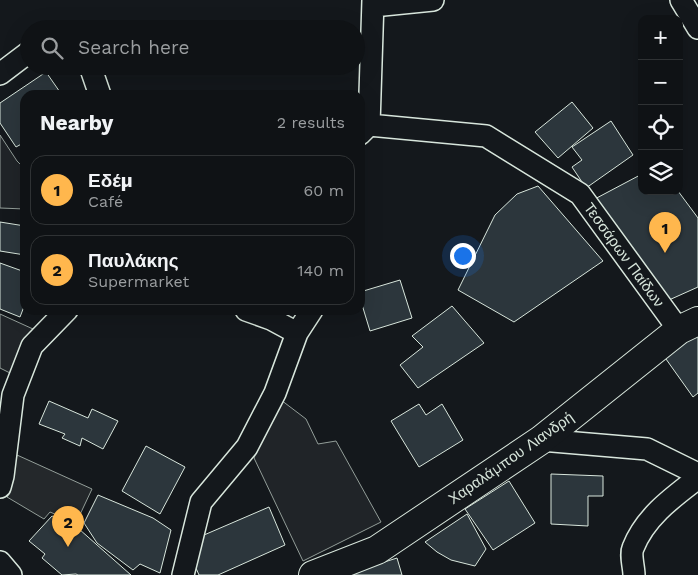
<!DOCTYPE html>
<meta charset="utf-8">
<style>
body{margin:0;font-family:"Work Sans",sans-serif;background:#1d2022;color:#f1f3f6}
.controls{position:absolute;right:15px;top:15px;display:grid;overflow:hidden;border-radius:10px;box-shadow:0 5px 20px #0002}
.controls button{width:45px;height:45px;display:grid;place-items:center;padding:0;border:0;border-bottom:1px solid #2f3234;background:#0f1215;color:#f1f3f6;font:25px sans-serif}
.you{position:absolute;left:462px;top:255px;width:18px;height:18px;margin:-12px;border:4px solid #fff;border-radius:50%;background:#1a73e8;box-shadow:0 0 0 8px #1a73e833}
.badge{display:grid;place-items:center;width:32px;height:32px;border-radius:50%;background:#ffb74d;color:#111;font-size:16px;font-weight:700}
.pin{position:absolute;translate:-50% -41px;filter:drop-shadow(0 1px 2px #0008)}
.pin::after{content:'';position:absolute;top:26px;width:18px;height:15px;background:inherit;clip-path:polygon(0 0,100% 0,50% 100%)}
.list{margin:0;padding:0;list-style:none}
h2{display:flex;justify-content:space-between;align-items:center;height:65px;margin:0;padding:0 20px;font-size:21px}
h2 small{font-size:16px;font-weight:400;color:#9b9ea0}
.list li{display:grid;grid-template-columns:32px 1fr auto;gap:15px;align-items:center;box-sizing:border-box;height:70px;margin:0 10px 10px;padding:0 10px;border:1px solid #2f3234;border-radius:15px}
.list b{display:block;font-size:19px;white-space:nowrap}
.list p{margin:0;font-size:16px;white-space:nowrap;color:#9b9ea0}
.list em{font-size:16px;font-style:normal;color:#9b9ea0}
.icon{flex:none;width:28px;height:28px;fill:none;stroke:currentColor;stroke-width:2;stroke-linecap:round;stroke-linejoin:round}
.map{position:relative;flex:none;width:698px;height:575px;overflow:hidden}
.search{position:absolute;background:#0f1215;box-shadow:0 5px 20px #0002;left:20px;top:20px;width:345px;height:55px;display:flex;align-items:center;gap:12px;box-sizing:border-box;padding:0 18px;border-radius:28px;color:#9b9ea0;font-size:19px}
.panel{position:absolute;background:#0f1215;box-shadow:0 5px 20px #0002;left:20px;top:90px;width:345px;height:225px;border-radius:15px}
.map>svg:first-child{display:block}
.green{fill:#202428;stroke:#939e99}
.parking{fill:#24282b;stroke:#939e99}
.building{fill:#2c363c;stroke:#d8e6dc}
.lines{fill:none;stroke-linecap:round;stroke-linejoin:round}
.street-casing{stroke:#d8e6dc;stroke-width:24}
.primary-casing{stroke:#d8e6dc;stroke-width:30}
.street{stroke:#14181c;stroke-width:21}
.primary{stroke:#14181c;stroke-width:28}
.labels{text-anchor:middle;stroke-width:4;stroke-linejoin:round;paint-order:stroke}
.street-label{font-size:15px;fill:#d8e6dc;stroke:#14181c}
</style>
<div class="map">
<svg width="698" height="575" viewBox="0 0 698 575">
<rect width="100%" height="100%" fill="#14181c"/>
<!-- green -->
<path class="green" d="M 0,135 L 17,161 L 25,169 L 25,209 L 0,208 Z
M 0,314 L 33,329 L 22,344 L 10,373 L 0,368 Z
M 281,400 L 306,419 L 318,444 L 336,441 L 381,522 L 303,561 L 254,458 Z"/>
<!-- parking -->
<path class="parking" d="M 17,455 L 92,489 L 76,523 L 50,512 L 44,519 L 7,497 Z"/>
<!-- building -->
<path class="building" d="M 46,72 L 62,95 L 25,95 L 25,142 L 16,147 L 0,123 L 0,103 Z
M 572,102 L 593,128 L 558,158 L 535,132 Z
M 611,121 L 633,155 L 586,188 L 572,167 L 582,160 L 572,147 Z
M 642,174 L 642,191 L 678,191 L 698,218 L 698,287 L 669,300 L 591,201 Z
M 538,186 L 603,261 L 514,322 L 458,290 L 495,215 L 517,194 Z
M 0,222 L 25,226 L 25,255 L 0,251 Z
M 0,263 L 25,272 L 25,304 L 20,317 L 0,309 Z
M 400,280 L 412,318 L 370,331 L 360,298 L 360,292 Z
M 452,306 L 484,343 L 418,388 L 400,365 L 423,347 L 412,336 Z
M 698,325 L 698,393 L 693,397 L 661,352 Z
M 49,401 L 88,418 L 92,409 L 118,421 L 103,449 L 82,438 L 80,446 L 62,438 L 65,434 L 39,424 Z
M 419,404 L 426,415 L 442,404 L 463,440 L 419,467 L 391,421 Z
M 146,446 L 185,467 L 160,514 L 122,491 Z
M 551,474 L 603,476 L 603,496 L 588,496 L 588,526 L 551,524 Z
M 509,481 L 535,523 L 493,550 L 465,509 Z
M 98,495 L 153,518 L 171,530 L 160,573 L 140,564 L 133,570 L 97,543 L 84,523 Z
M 269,507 L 285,545 L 218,575 L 199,575 L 192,559 L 204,535 Z
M 467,514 L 486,549 L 475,566 L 451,560 L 437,552 L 425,542 Z
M 52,516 L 79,529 L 131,575 L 78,575 L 76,574 L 62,575 L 42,558 L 45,554 L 29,541 Z
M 397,558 L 402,575 L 354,575 L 353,572 Z"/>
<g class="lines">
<defs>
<path id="street" d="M 681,0 L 698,28
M 373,6 L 433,0
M 90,66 L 100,95
M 0,74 L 29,52
M 369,125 L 486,136 L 580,194 L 679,330
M 360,134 L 369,125 L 373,0
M 246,310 L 271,319 L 297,333
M 541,440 L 647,449 L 698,474
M 0,487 L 3,476 L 13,395 L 32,346 L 67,310
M 0,562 L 11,575
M 183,575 L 201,502 L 247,447 L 275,393 L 297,333 L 312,310
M 634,575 C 634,567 630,555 633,548 C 645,517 673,497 698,478"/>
<path id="primary" d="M 313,575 L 377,550 L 541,440 L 679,330 L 698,321"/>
</defs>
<!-- street casing -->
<use href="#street" class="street-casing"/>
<!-- primary casing -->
<use href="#primary" class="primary-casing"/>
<!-- street -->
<use href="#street" class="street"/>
<!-- primary -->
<use href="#primary" class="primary"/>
</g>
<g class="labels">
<!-- street labels -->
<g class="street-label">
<text transform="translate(624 255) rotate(54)" y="5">Τεσσάρων Παίδων</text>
<text transform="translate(511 458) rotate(-35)" y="5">Χαραλάμπου Λιανδρή</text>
</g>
</g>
</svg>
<div class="controls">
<button>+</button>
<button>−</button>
<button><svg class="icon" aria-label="locate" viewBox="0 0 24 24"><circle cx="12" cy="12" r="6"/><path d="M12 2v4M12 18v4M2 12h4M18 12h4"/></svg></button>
<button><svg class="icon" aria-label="layers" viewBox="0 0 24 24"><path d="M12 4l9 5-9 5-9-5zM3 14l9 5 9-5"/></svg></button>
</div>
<div class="you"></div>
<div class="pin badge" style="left:665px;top:253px">1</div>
<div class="pin badge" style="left:68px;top:547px">2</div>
<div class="search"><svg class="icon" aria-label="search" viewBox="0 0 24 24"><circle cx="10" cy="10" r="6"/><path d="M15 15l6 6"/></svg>Search here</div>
<section class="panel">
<h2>Nearby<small>2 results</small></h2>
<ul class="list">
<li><span class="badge">1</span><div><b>Εδέμ</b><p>Café</p></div><em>60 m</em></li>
<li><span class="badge">2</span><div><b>Παυλάκης</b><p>Supermarket</p></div><em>140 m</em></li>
</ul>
</section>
</div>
